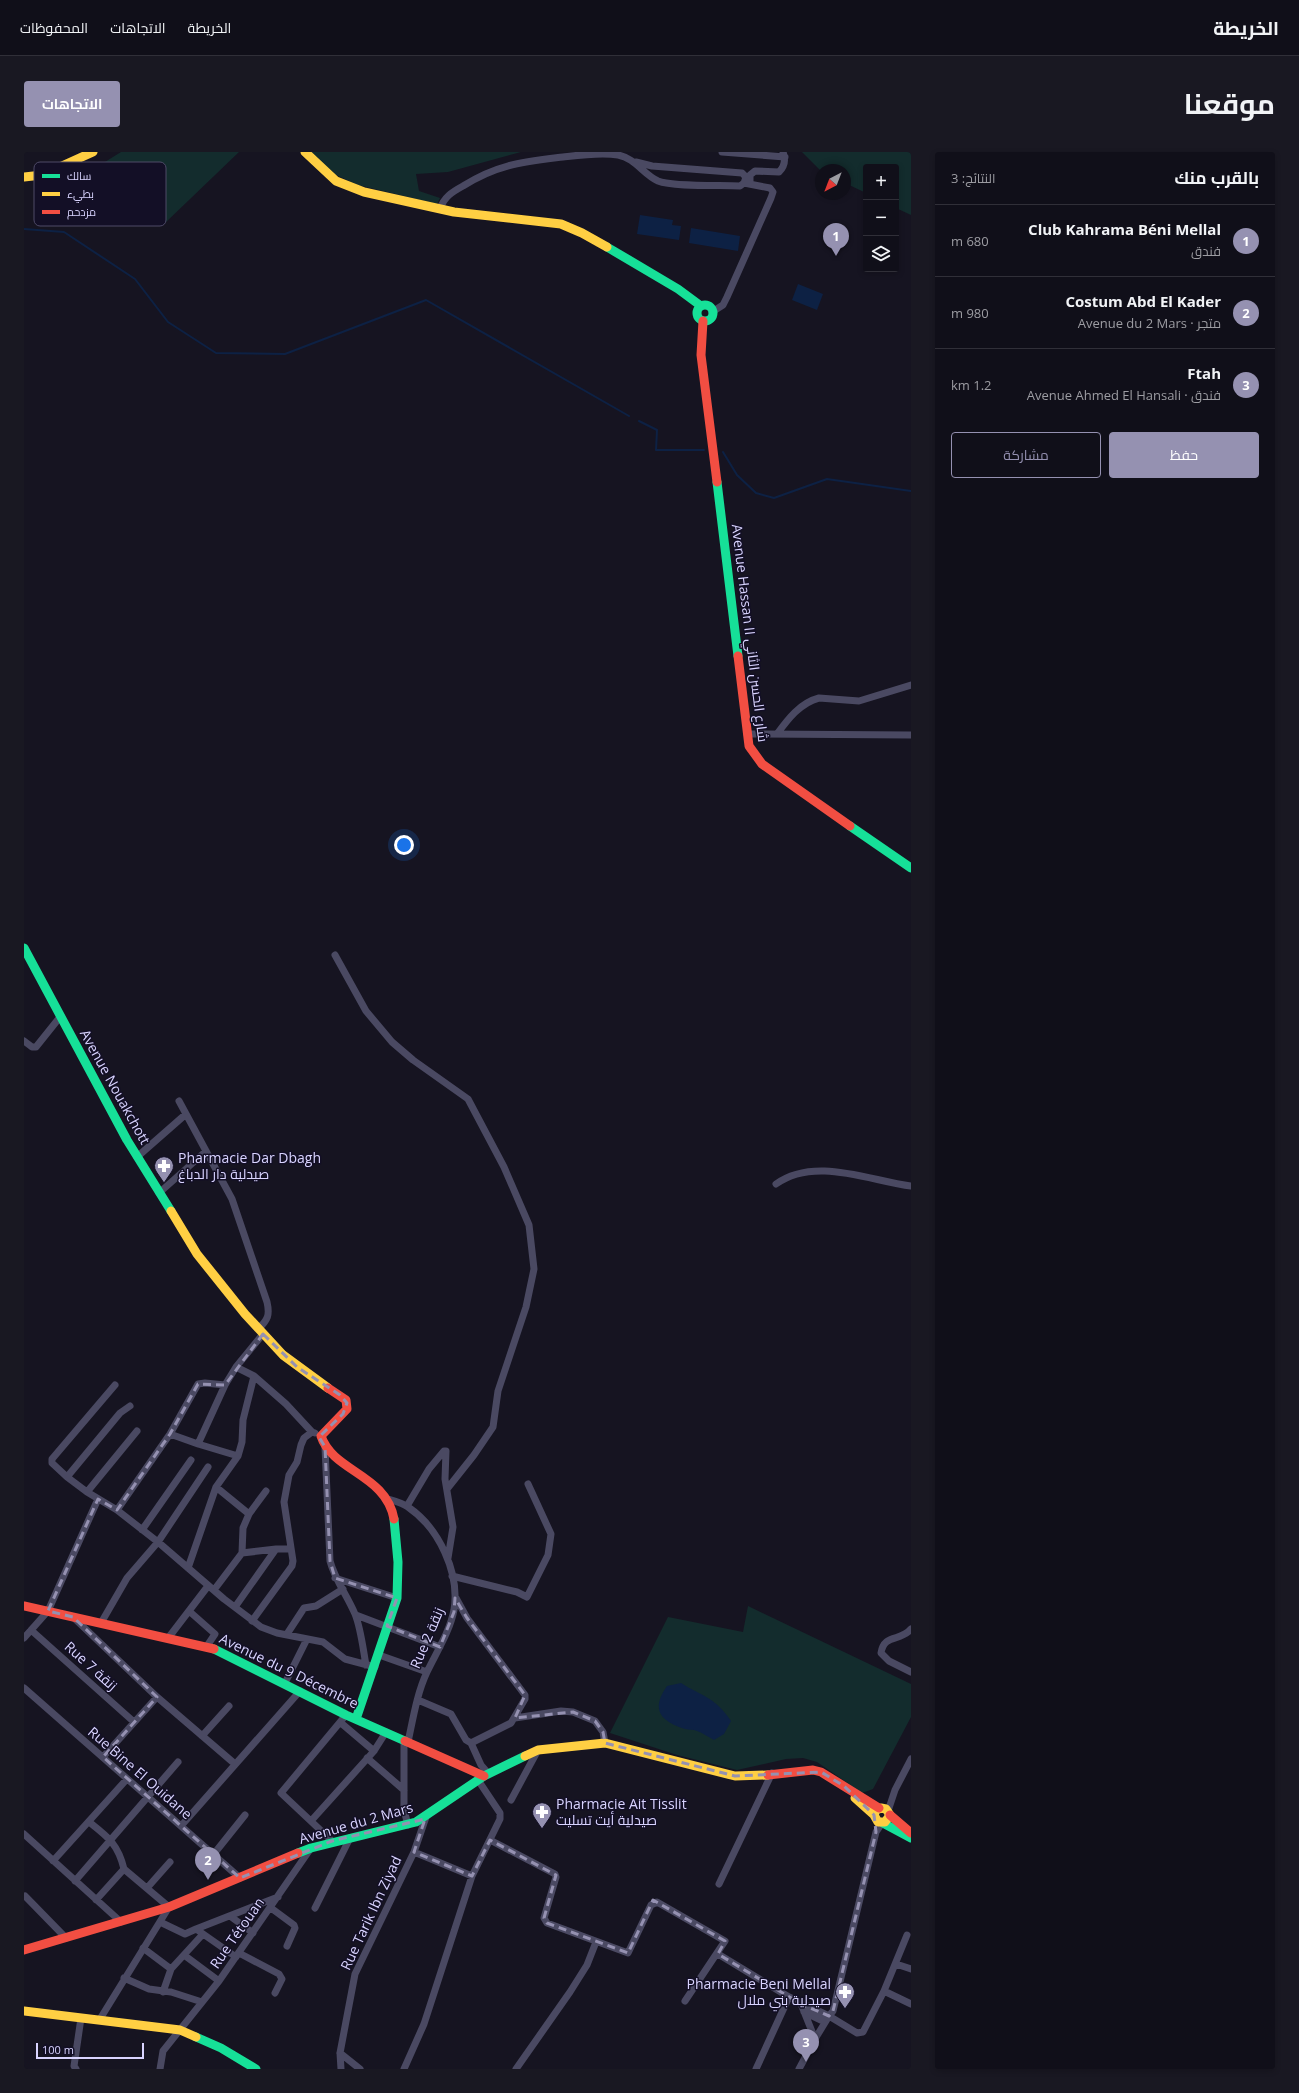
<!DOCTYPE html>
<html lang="ar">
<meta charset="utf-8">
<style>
body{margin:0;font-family:"Open Sans",Cairo,sans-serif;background:#191822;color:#f1f3f6;direction:rtl}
.controls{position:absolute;right:12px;top:12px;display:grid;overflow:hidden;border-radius:4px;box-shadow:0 2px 6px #0003}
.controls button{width:36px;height:36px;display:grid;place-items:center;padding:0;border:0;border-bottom:1px solid #302f38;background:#100f19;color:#f1f3f6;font:20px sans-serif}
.compass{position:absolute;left:791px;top:12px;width:36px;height:36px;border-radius:50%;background:#100f19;box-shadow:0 2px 6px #0003;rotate:222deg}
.scale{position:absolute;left:12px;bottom:10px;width:108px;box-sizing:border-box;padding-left:4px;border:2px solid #d9d4ff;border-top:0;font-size:11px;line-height:14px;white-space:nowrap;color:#d9d4ff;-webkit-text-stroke:3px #130f26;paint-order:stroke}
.you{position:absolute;left:380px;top:693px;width:14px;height:14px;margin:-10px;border:3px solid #fff;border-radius:50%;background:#1a73e8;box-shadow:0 0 0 6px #1a73e833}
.badge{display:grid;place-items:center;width:26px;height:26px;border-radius:50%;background:#9591b1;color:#fff;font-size:13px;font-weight:700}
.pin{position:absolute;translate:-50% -33px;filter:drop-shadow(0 1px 2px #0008)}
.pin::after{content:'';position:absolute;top:21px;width:14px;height:12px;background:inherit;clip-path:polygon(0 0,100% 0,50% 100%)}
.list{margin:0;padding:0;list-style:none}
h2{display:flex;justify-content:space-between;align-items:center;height:52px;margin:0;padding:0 16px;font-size:17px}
h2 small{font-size:13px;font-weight:400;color:#9c9ca2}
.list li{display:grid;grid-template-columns:26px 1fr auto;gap:12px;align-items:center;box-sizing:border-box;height:72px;padding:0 16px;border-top:1px solid #302f38}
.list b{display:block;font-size:15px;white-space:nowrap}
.list p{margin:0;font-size:13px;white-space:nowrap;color:#9c9ca2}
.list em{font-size:13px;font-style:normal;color:#9c9ca2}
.actions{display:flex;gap:8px;padding:12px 16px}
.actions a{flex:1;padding:9px 0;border:1px solid #9591b1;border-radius:4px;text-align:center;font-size:14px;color:#9591b1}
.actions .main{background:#9591b1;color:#fff}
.icon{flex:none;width:22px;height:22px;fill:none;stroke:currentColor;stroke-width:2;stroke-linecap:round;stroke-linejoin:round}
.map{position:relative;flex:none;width:887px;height:1917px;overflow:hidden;direction:ltr;border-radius:4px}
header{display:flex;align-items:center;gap:24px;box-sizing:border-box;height:56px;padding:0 20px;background:#100f19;border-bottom:1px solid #302f38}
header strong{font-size:19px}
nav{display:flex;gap:22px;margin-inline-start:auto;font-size:14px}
.intro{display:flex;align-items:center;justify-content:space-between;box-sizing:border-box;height:96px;padding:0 24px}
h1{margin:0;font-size:28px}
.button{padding:10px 18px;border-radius:4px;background:#9591b1;color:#fff;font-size:14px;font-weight:700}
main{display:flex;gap:24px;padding:0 24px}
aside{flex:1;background:#100f19;border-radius:4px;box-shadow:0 2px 6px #0003}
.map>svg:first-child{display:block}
.green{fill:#132c2d}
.water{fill:#0d2144}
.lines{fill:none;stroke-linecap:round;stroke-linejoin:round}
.stream{stroke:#0d2144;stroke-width:2}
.street{stroke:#4a4962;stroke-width:7}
.fast{stroke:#16e098;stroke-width:9}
.slow{stroke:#ffcf43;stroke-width:9}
.jam{stroke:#f24e42;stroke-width:9}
.marked{fill:none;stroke:#9591b1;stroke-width:3;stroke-dasharray:8 5;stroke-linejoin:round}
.labels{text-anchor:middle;stroke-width:3;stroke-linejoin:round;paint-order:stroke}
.street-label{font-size:14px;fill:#d9d4ff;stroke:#130f26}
.poi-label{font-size:14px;fill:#d9d4ff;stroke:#130f26;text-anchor:start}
.key{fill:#130f26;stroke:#4e4a67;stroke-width:1}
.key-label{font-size:11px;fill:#d9d4ff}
</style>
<header>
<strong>الخريطة</strong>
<nav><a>الخريطة</a><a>الاتجاهات</a><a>المحفوظات</a></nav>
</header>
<div class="intro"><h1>موقعنا</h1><a class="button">الاتجاهات</a></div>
<main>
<aside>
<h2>بالقرب منك<small>النتائج: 3</small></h2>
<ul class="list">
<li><span class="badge">1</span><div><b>Club Kahrama Béni Mellal</b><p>فندق</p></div><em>680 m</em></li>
<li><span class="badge">2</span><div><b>Costum Abd El Kader</b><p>متجر · Avenue du 2 Mars</p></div><em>980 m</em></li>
<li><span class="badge">3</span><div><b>Ftah</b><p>فندق · Avenue Ahmed El Hansali</p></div><em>1.2 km</em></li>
</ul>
<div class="actions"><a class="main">حفظ</a><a>مشاركة</a></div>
</aside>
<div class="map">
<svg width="887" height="1917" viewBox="0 0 887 1917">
<rect width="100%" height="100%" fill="#161421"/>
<!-- green -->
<path class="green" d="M 97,0 L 215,0 L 140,72 L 60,23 Z
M 287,0 L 497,0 L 424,20 L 392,22 L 395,39 L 416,46 L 413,52 L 334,33 L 312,23 Z
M 778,0 L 887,0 L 887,63 L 872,56 L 872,15 L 842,15 L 842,41 L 821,31 L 821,18 L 797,19 Z
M 724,1454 L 887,1532 L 887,1565 L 849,1637 L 838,1641 L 793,1610 L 779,1606 L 762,1607 L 713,1618 L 653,1603 L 586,1581 L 644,1465 L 719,1480 Z"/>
<!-- water -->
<path class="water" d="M 616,63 L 649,68 L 648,73 L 657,74 L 655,88 L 613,82 Z
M 667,76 L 716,84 L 714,99 L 665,91 Z
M 774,132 L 799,142 L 793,158 L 768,148 Z
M 657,1531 C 679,1545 690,1544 707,1569 L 700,1582 L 690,1588 C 684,1585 679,1581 673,1579 C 669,1577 665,1578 661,1577 C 635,1569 627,1557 643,1534 Z"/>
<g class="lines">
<!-- stream -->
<path class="stream" d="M 0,77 L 40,80 L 111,127 L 144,170 L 192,201 L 261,202 L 402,148 L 605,264
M 615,269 L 633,278 L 632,298 L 680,298
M 699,300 L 713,323 L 732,341 L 750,346 L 803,327 L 887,339"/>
<!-- street -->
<path class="street" d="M 698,0 L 761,5
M 612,10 L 628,14 L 718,21 L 722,25 L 720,31
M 726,32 L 726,23 L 731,19 L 755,20 C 761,14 762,8 759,0
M 416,57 C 420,45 428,40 439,34 C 474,12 499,10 539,5 C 556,3 577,0 594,3 C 611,6 619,22 634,29 C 649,35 697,33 716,34 L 720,31 L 746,36 L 749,40 L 747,46 L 703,145 L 699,153 L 688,160
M 723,582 L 887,583
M 753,582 C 764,567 776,551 795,546 L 835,549 L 887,533
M 311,803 L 342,859 L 368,890 L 389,908 L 444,947 L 480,1015 L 505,1073 L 510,1117 L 502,1155 L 474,1239 L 469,1275 L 450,1303 L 423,1337
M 0,889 L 8,895 L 12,895 L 36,865
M 155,949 L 208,1047 L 243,1150 C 246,1163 244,1168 234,1177
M 113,1005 L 162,962
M 752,1032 C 791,1004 846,1029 887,1034
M 135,1041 L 181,1000
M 212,1215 L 230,1224
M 113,1279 L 63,1340 L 93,1358 L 134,1390 L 200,1447 L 237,1475 L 253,1481 L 299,1490 L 321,1507 L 351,1515
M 146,1282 L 174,1292
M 301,1295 L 306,1409 C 311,1428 323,1443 331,1462 C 337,1477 339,1497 342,1513
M 214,1304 L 174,1292 L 201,1233 L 212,1215 L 239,1182
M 43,1325 L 28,1311 L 28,1307 L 91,1233
M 192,1335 L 225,1362
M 63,1340 L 43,1325 L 96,1261 L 106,1254
M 364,1347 C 371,1349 379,1351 384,1355 C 415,1376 436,1421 430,1458 C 426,1479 412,1501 403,1520 C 393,1541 389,1567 384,1590
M 383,1354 L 405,1317 L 420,1299 L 422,1299 L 421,1327 L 429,1375 L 424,1406
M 93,1358 L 146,1282 L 174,1232 L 181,1231 L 201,1233
M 118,1378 L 167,1308
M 218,1401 L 252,1397
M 164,1416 L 192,1335 L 214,1304 L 218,1290 L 219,1268 L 230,1224 L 262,1252 L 288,1280
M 428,1424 L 493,1440 L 503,1445 L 524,1403 L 527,1382 L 504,1332
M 311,1426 L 373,1446
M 190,1438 L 218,1401 L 219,1376 L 225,1362 L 242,1339
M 432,1446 L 443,1466 L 501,1543 L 501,1547 L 487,1571 L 447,1591
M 211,1455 L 252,1397 L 266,1397
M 165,1459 L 191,1482 L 183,1494
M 332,1463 L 416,1495
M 50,1466 L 133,1545 L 211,1612
M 228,1469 L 268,1414 L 269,1409 L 260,1350 L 265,1323 L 273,1310 L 277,1293 L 280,1286 L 288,1280 L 291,1281
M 77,1471 L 103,1426 L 134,1390 L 184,1315
M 887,1477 C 877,1490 860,1481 857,1501 L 865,1509 L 887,1520
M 7,1478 L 110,1570
M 263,1482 L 280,1456 L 292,1454 L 319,1437
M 145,1485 L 184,1434
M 0,1486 L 24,1459 L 74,1347
M 355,1503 L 403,1520
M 261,1531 L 283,1487
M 0,1536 L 216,1726
M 394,1548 L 427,1562 L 442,1588 L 447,1591 L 457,1613 L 464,1621
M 491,1566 L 537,1559 L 549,1560 L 571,1569 L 579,1580 L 581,1591
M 317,1571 L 350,1599
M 178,1584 L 205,1554
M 380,1589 L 380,1658 L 384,1673
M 79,1605 L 133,1545
M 343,1606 L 380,1638
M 487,1648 L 514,1598
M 864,1659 L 871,1638 L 887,1607
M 287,1669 L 350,1599 L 362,1580
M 65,1670 C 84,1685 94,1692 100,1717
M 858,1671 L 852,1680 L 809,1859 L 805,1864 L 833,1881 L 839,1880 L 860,1839 L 883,1783
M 157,1674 L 276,1539
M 0,1682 L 97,1770
M 466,1688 L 531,1722 L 532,1725 L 520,1766 L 523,1771 L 604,1801 L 627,1753 L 633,1750 L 701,1789 L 661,1849
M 308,1689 L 257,1641 L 322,1563
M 390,1700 L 448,1724
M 189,1703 L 221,1663
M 29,1709 L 103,1627
M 51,1729 L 154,1610
M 695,1732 L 748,1621
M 123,1736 L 146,1710
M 1,1744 L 42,1786
M 72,1748 L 100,1717 L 145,1755 L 76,1867
M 247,1756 L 270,1773 L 271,1776 L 263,1794
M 291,1756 L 326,1686
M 206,1764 L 229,1781
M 136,1770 L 161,1782 L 172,1777 L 212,1805
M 172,1777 L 254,1745
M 119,1796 L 147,1817
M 215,1801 L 255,1822 L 258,1827 L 251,1841
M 694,1802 L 765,1845 L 805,1864 L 791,1887 L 775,1917
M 160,1803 L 195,1829
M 872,1812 L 887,1817
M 100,1826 L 125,1837 L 147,1840 L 178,1850
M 860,1839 L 887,1852
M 139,1840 L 147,1817 L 179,1782
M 777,1852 L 791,1887
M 780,1860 L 801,1870
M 316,1901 L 336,1917
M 52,1917 L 50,1914 L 57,1866
M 136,1917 L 139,1899 L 195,1829 L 287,1696
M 317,1917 L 316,1901 L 331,1822 L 390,1700 L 402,1665
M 380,1917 L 400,1872 L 448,1724 L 476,1667 L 476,1661 L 454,1628
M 492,1917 L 546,1840 L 563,1813 L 572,1790
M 732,1917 L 765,1845"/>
<!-- fast -->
<path class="fast" d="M 583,95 L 654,137 L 677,154
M673 161a8 8 0 1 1 16 0a8 8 0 1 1-16 0Z
M 693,330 L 714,504
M 826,674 L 887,716
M 0,796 L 103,988 L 147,1059
M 190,1497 L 322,1563 L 381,1589
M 332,1567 L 373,1446 L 374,1410 L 370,1367
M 859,1671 L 887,1686
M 274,1701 L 287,1696 L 392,1670 L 460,1624 L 501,1604
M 172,1885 L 197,1896 L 232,1917"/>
<!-- slow -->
<path class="slow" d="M 281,0 L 312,29 L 340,40 L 430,60 L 537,72 L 558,81 L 583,95
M 0,25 L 18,23 L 69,0
M 147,1059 L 173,1102 L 221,1162 L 259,1203 L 304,1236
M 501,1604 L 514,1598 L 581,1591 L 711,1624 L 744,1623
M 831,1646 L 850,1663 L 854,1670 L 861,1670 L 866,1663 L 862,1657 L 857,1656 L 852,1658 L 850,1663
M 0,1859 L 156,1878 L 172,1885"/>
<!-- jam -->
<path class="jam" d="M 679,169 L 677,203 L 693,330
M 714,504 L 725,594 L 738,612 L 826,674
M 304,1236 L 322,1248 L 323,1257 L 297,1284 C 309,1320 362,1322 370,1367
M 0,1454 L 190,1497
M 381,1589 L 460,1624
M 744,1623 L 789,1618 L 797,1620 L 855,1656
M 866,1663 L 887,1681
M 0,1798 L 145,1755 L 274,1701"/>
</g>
<!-- marked area -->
<path class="marked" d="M 239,1182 L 273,1215 L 316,1243 L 323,1251 L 319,1262 L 295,1285 L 301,1295 L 306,1409 L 311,1426 L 373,1446 L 363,1474 L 416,1495 L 430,1460 L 431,1446 L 443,1466 L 501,1543 L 491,1566 L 549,1560 L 571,1569 L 579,1580 L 581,1591 L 711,1624 L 797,1620 L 820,1634 L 850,1663 L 852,1680 L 809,1859 L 805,1864 L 777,1852 L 694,1802 L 701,1789 L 629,1748 L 604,1801 L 523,1771 L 520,1766 L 532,1723 L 466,1688 L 448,1724 L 390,1700 L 401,1667 L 308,1689 L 216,1726 L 79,1605 L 133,1545 L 49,1465 L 24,1459 L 74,1347 L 93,1358 L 146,1282 L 174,1232 L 201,1233 Z"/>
<!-- icons -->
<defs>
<symbol id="pharmacy-pin" viewBox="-11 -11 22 30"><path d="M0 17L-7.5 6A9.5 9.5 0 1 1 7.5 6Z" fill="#9591b1" stroke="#130f26"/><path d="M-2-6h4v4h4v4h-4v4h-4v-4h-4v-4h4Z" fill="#fff"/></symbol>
</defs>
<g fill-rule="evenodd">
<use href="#pharmacy-pin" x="129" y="1003" width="22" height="30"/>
<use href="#pharmacy-pin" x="507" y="1649" width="22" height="30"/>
<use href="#pharmacy-pin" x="810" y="1829" width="22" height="30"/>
</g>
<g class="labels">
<!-- street labels -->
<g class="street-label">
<text transform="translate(726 481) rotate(83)" y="5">Avenue Hassan II شارع الحسن الثاني</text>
<text transform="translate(91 935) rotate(61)" y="5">Avenue Nouakchott</text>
<text transform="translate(403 1486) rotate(-67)" y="5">Rue 2 زنقة</text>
<text transform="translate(67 1514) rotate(42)" y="5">Rue 7 زنقة</text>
<text transform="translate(265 1519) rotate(26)" y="5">Avenue du 9 Décembre</text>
<text transform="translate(116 1621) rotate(41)" y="5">Rue Bine El Ouidane</text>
<text transform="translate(332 1671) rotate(-16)" y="5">Avenue du 2 Mars</text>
<text transform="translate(347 1761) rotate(-65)" y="5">Rue Tarik Ibn Ziyad</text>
<text transform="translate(213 1781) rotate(-55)" y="5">Rue Tétouan</text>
</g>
<!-- poi labels -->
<g class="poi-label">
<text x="154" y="1011">Pharmacie Dar Dbagh<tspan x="154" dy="16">صيدلية دار الدباغ</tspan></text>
<text x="532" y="1657">Pharmacie Ait Tisslit<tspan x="532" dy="16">صيدلية أيت تسليت</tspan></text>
<text x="807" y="1837" text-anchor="end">Pharmacie Beni Mellal<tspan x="807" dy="16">صيدلية بني ملال</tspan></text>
</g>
</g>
<!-- legend -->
<rect x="10" y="10" width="132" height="64" rx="6" class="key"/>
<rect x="18" y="22" width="18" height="4" fill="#16e098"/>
<rect x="18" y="40" width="18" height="4" fill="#ffcf43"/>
<rect x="18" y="58" width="18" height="4" fill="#f24e42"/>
<g class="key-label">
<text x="43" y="28">سالك</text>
<text x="43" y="46">بطيء</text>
<text x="43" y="64">مزدحم</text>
</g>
</svg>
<div class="controls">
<button>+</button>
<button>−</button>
<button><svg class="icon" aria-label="layers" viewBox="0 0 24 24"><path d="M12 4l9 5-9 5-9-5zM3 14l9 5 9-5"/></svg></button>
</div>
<svg class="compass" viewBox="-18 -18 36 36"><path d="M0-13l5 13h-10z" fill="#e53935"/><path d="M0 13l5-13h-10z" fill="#9c9ca2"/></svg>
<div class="scale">100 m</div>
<div class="you"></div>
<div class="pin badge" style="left:812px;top:104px">1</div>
<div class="pin badge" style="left:184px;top:1728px">2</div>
<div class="pin badge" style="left:782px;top:1910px">3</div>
</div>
</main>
